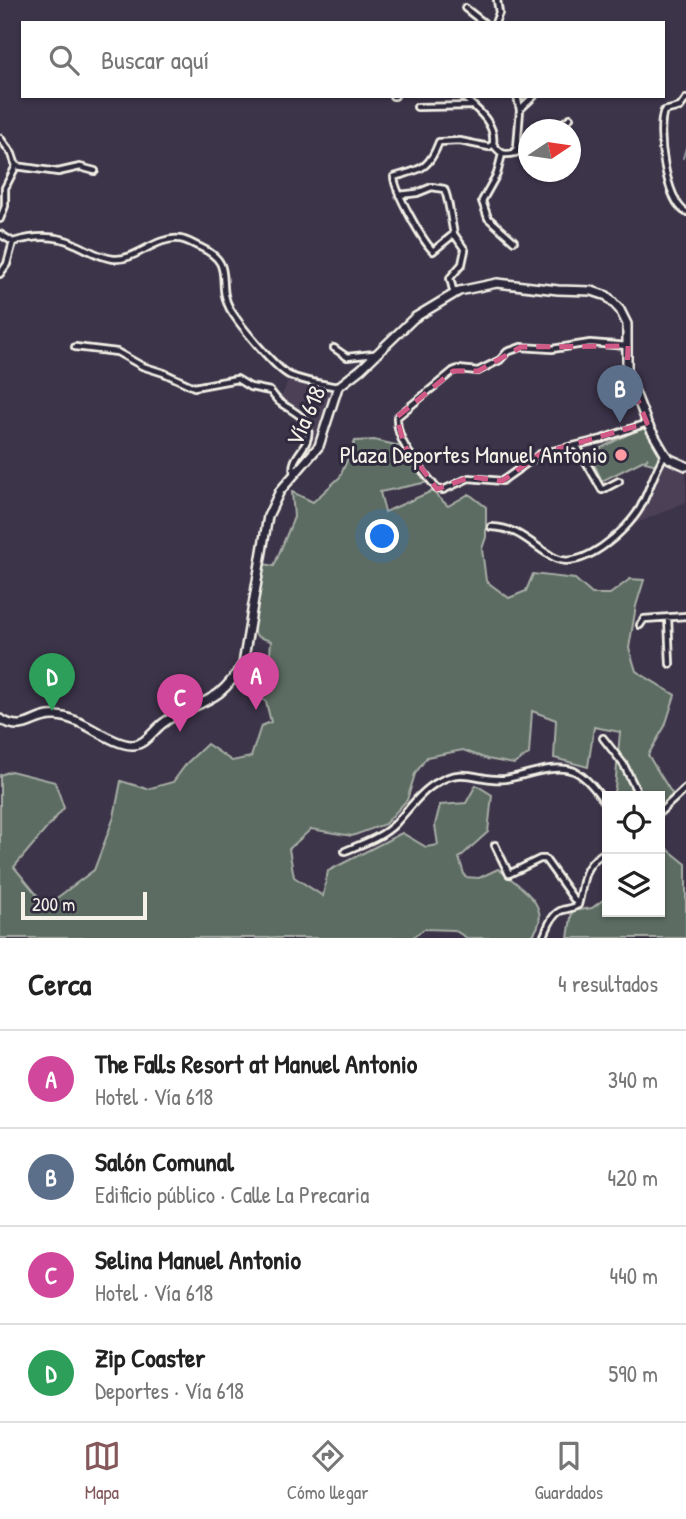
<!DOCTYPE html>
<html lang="es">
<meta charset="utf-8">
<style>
body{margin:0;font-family:"Patrick Hand",sans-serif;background:#f2f2f2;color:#222}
.controls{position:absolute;right:21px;bottom:21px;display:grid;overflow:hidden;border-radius:0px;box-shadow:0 2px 5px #0004}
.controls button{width:63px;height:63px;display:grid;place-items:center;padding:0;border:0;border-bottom:2px solid #e0e0e0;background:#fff;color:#222;font:35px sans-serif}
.compass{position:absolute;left:518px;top:119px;width:63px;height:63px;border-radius:50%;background:#fff;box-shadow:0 2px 5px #0004;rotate:77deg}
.scale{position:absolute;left:21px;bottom:18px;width:126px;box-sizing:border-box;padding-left:7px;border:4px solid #f4f1e8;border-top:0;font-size:19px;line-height:24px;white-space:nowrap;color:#f4f1e8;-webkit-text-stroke:5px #2f2a3d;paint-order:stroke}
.you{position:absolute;left:383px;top:537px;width:24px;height:24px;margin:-18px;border:5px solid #fff;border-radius:50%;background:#1a73e8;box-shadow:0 0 0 10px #1a73e833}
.badge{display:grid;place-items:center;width:46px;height:46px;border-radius:50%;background:#85585c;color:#fff;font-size:23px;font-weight:700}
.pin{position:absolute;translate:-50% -58px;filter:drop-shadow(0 2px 4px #0008)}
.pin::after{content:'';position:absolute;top:37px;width:24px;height:21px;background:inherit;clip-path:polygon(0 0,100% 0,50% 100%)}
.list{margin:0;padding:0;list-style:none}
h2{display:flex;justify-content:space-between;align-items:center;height:91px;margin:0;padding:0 28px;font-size:30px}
h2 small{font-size:23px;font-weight:400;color:#767676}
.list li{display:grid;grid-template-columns:46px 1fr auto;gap:21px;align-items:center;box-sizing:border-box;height:98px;padding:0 28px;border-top:2px solid #e0e0e0}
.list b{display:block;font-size:26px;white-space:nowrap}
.list p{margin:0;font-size:23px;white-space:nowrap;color:#767676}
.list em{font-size:23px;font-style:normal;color:#767676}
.icon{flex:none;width:38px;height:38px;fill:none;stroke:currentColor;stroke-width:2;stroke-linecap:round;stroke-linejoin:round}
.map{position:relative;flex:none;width:686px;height:938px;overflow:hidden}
.search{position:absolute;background:#fff;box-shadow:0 2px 5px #0004;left:21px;right:21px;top:21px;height:77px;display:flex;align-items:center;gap:18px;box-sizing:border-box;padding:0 24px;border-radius:0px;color:#767676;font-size:26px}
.sheet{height:483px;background:#fff}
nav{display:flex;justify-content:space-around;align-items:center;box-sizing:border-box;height:98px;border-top:2px solid #e0e0e0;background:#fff;font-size:19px;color:#767676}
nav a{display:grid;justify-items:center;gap:4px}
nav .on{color:#85585c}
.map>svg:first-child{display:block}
.built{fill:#4c4157}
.green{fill:#5c6c63;stroke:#a8aea6;stroke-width:2}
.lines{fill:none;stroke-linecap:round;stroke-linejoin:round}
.stream{stroke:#989ea8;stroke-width:2}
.street-casing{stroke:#f4f1e8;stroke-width:10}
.secondary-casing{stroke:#f4f1e8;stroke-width:12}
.street{stroke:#2f2a3d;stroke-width:4.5}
.secondary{stroke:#2f2a3d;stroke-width:7}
.marked{fill:none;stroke:#d15985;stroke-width:5;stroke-dasharray:14 9;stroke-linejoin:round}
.poi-dot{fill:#ff9aa2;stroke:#2f2a3d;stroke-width:2.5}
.labels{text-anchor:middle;stroke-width:6;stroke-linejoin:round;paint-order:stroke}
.street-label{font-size:24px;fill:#f4f1e8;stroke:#2f2a3d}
.poi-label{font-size:24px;fill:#f4f1e8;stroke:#2f2a3d;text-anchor:end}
</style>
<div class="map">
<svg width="686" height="938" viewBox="0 0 686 938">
<rect width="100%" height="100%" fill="#3c3449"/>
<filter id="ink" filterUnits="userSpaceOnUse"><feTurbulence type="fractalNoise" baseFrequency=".0143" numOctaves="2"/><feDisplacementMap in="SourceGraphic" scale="14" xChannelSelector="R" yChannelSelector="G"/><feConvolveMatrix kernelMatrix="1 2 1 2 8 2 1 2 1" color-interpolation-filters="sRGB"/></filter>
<g filter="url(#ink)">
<!-- built -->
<path class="built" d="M 289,379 L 334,390 L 319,440 L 307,442 L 305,423 L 277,407 Z
M 663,462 L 686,472 L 686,502 L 630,526 L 642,508 Z"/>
<!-- green -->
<path class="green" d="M 644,426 L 662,455 L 657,465 L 645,462 L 648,458 L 602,481 L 589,454 Z
M 374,440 L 400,446 L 428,482 L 380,492 L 385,512 L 432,491 L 448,506 L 469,494 L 486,507 L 486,537 L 482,549 L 486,581 L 509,598 L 526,591 L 533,574 L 575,579 L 592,594 L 610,594 L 630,579 L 644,580 L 636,606 L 629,648 L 636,671 L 675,695 L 665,726 L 648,755 L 674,797 L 660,806 L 660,796 L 612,796 L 615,788 L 620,732 L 594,727 L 588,767 L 554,758 L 556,720 L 532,711 L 529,754 L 514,764 L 487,759 L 463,750 L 427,757 L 415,774 L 407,800 L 385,824 L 352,836 L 311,829 L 289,849 L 294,877 L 323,896 L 328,871 L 402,833 L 426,847 L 438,845 L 435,825 L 440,805 L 466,803 L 476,785 L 492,795 L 488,832 L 459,858 L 465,877 L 479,878 L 498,869 C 519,885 558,909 530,938 L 467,938 L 454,930 L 424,929 L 412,938 L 0,938 L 0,775 L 11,771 L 55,782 L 64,808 L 14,867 L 46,906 L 94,870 L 114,817 L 121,781 L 147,789 L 173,782 L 187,763 L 207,744 L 232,761 L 251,757 L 261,726 L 271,722 L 266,702 L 237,679 L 258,657 L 270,654 L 271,641 L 258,637 L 252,630 L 264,564 L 274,566 L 294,517 L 292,492 L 313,502 L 340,477 L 355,441 Z
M 660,843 L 686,864 L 686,938 L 568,938 L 572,911 L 592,908 L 607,897 L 607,912 L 660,912 Z"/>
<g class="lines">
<!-- stream -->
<path class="stream" d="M 683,158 L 686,148"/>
<defs>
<path id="street" d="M 465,8 L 484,23
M 495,23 L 499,13 L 497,0
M 393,96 L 395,96
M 462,96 C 477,109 496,123 493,144
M 686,99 L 680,107 L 664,111 C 656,130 666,202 686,212
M 417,107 L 472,106
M 520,109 L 534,96
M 553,130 L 570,118
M 0,138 L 12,154 L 16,166 L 5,188 L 5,206 L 0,219
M 493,144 C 500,153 503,156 514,153 L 517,148 L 520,110 L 517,96
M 515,153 L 528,147
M 502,154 L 497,174 L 482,201 L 488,218 L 514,241
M 16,166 L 58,172 L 80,167 L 95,171
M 399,195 L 417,193 L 432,187 L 444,189 C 449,198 451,222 454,234
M 0,234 L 13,242 C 33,236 55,234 75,244 C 87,249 100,258 114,259 C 135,261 156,236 180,239 C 187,240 193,244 200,247 C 237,264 215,282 230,309 C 239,324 276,370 291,376 C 306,382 323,384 338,387
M 0,274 L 7,264 L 13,242
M 454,294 L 450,278 L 462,264 L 465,250 L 454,234 L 433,251 C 422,240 395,192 394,177 C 420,169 428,171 439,142 L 460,141 L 489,147 L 493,144
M 628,346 L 590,343 L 552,349 L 521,347 L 507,352 L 500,360 L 478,371 L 458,369 L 453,371 L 397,417 C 396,445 422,468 437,489 L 443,490 L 469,478 L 502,481 L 540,454 L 602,439 L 647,423
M 75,347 L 117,352 L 142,366 L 164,373 L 194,387 L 237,379 L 250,387 L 270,391 C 274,395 276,400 281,403 C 290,410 306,416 308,428 C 312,448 289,455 294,473
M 334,348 L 347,357 L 374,354
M 577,446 L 602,490 L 619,481
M 491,527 C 520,528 530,544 553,557 C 580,573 627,531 640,508 C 649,491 654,472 665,454
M 668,618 L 670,664
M 640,625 L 644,619 L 686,616
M 603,738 L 624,765 L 639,796
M 660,812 L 686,788
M 495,845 L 509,874 L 540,859 L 545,859 L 578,905
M 345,851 C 362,844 383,837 396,823 C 409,809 421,791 438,782 C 465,766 480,782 505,779 C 526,776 553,763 574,771 C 587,777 599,794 607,805
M 543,938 C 547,930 551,915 560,911 C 566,908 571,910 578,905 C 585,880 580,866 607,851"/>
<path id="secondary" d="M 0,719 C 27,735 32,714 56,716 C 82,717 109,744 132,745 C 144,746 153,731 162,724 C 179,710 202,706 219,693 C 230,684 236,675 243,664 L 268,516 L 280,491 L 319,446 L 338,387 L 361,369 L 414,318 L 459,291 L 497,283 L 558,290 L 592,291 L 607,296 L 620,310 L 627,324 L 627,372 L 647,423 L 665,454 L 670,459 L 686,466"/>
</defs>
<!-- street casing -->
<use href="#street" class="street-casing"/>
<!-- secondary casing -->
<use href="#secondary" class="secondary-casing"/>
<!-- street -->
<use href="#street" class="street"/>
<!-- secondary -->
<use href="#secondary" class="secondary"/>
</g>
</g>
<!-- marked area -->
<path class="marked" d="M 628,346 L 627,372 L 647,423 L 540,454 L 502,481 L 471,477 L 437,489 L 404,445 L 397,417 L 453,371 L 478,371 L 521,347 Z"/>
<!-- markers -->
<circle class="poi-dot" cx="621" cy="455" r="7"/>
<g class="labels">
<!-- street labels -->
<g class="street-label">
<text transform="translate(306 416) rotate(-66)" y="8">Vía 618</text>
</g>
<!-- poi labels -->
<g class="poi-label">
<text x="607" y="463">Plaza Deportes Manuel Antonio</text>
</g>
</g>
</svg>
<div class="controls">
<button><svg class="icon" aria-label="locate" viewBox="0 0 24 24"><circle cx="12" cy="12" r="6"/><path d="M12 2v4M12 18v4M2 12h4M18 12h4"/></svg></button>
<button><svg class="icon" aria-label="layers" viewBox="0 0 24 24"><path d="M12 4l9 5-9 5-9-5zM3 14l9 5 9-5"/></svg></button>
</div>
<svg class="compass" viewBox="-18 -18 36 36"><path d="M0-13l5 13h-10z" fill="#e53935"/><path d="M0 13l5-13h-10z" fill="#767676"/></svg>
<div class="scale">200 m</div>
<div class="you"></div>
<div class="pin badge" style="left:256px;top:710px;background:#d1479c">A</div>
<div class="pin badge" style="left:620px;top:423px;background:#5c6f8a">B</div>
<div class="pin badge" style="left:180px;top:732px;background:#d1479c">C</div>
<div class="pin badge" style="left:52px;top:711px;background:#2e9e5b">D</div>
<div class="search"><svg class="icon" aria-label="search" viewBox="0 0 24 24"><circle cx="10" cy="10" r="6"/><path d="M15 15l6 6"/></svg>Buscar aquí</div>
</div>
<section class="sheet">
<h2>Cerca<small>4 resultados</small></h2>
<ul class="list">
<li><span class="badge" style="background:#d1479c">A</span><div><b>The Falls Resort at Manuel Antonio</b><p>Hotel · Vía 618</p></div><em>340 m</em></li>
<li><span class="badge" style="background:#5c6f8a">B</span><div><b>Salón Comunal</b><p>Edificio público · Calle La Precaria</p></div><em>420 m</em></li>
<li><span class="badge" style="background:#d1479c">C</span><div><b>Selina Manuel Antonio</b><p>Hotel · Vía 618</p></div><em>440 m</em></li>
<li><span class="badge" style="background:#2e9e5b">D</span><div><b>Zip Coaster</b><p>Deportes · Vía 618</p></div><em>590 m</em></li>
</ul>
</section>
<nav>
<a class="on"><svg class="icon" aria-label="map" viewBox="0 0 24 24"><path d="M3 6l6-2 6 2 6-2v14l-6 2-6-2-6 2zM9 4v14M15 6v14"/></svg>Mapa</a>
<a><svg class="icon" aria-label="directions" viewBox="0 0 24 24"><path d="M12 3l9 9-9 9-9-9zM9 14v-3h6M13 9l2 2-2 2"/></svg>Cómo llegar</a>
<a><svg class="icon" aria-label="saved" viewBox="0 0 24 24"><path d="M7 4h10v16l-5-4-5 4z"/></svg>Guardados</a>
</nav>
